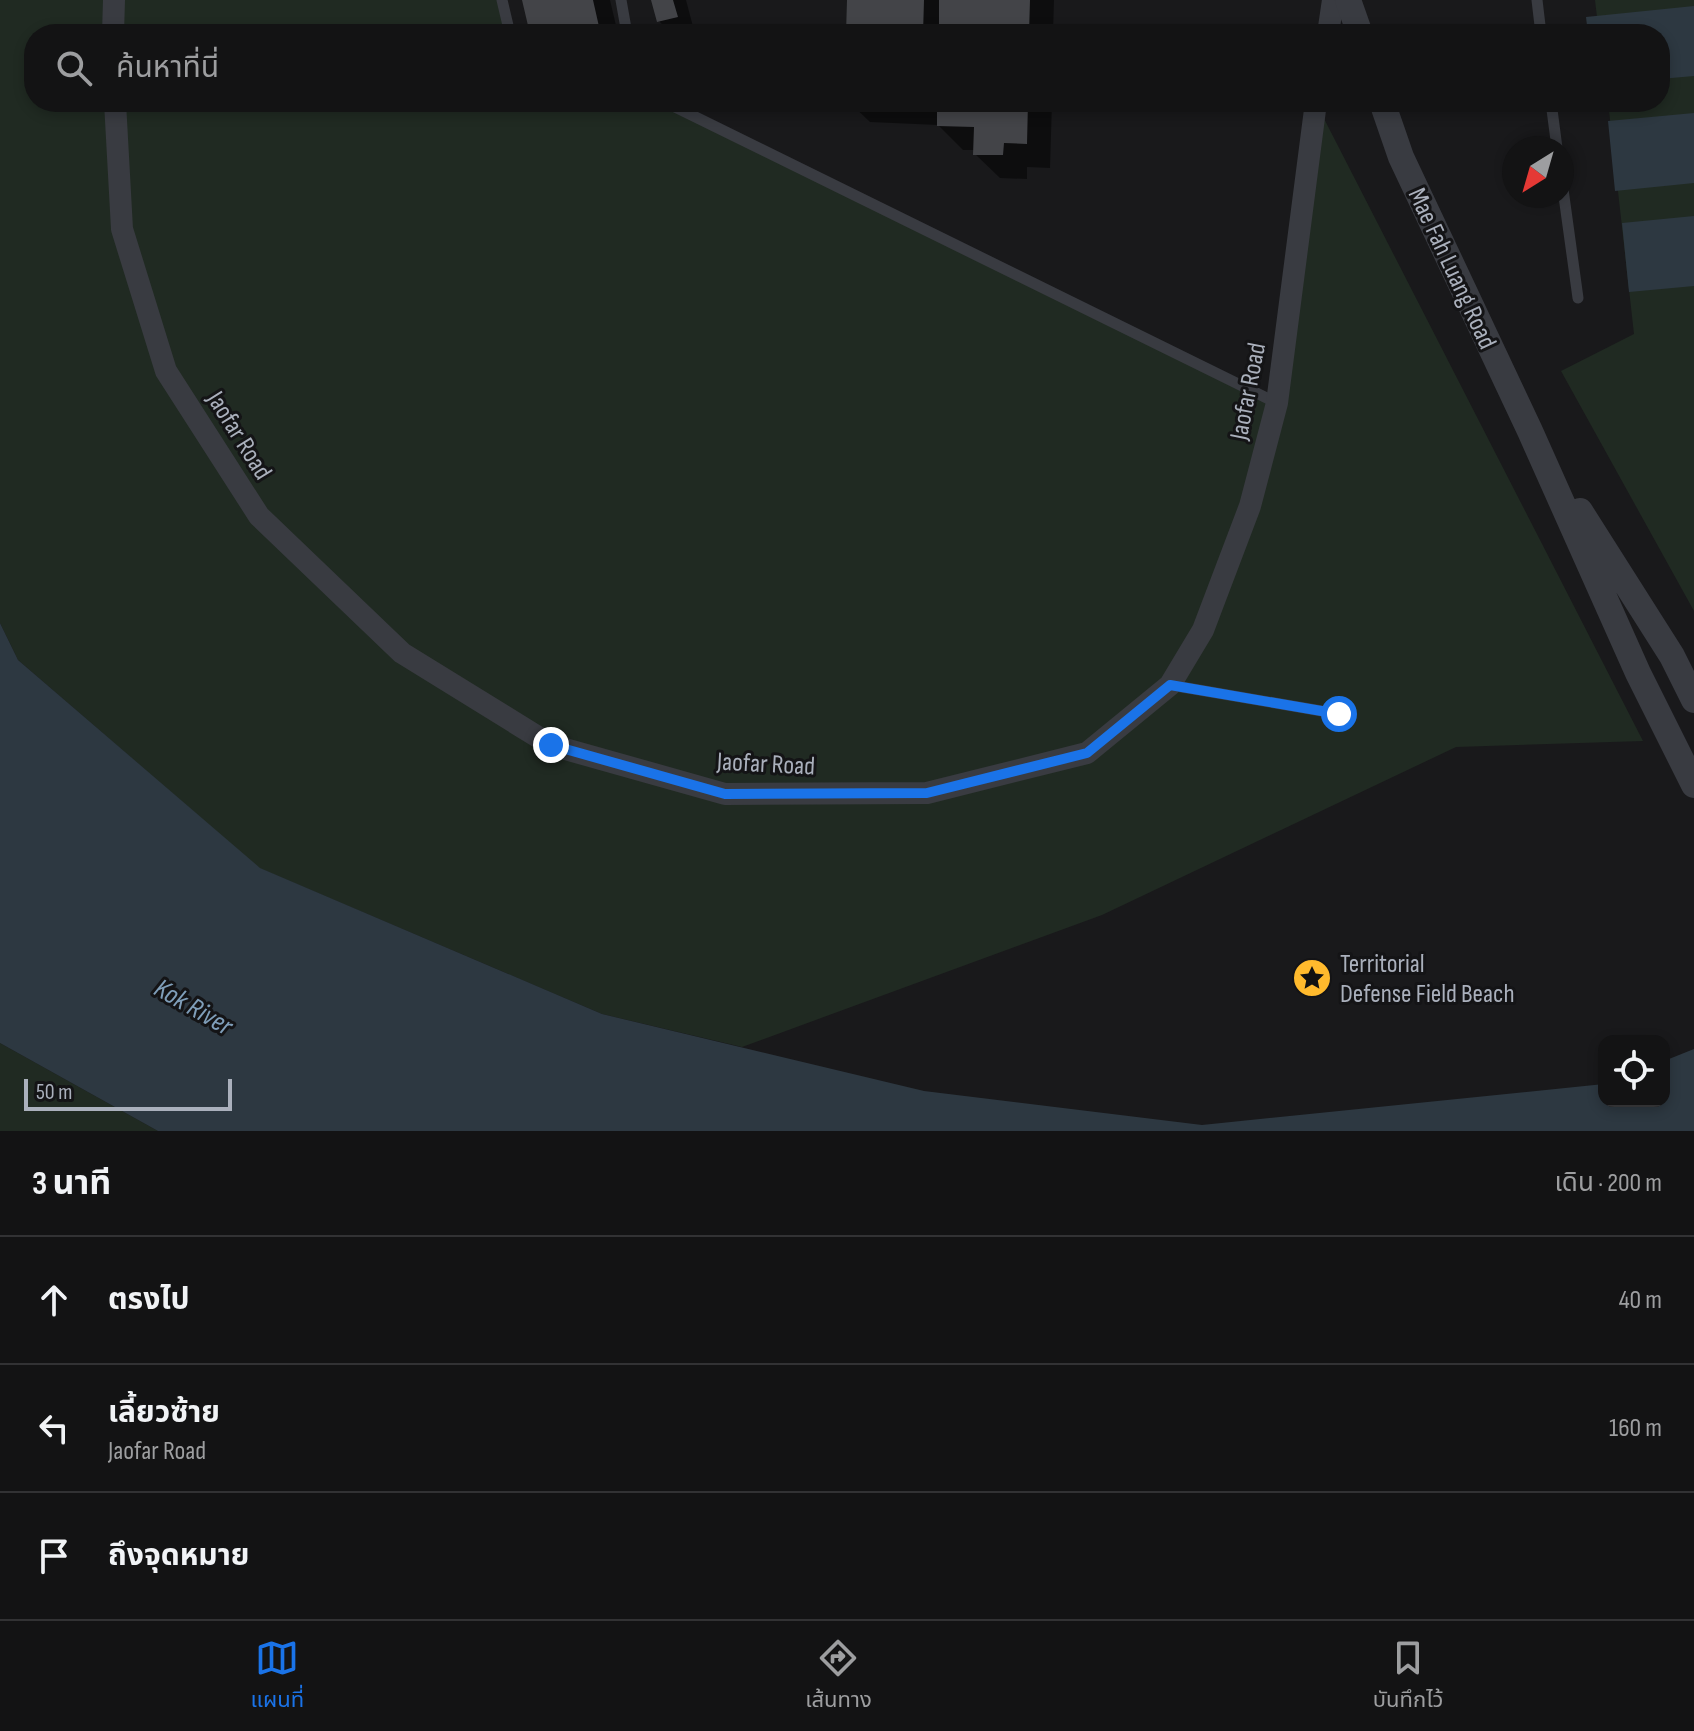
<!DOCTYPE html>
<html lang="th">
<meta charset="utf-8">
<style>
body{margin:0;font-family:"Sofia Sans Condensed","Noto Sans Thai",sans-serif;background:#202022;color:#f1f3f6}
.controls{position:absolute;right:24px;bottom:24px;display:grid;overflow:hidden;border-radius:16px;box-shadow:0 4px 12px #0003}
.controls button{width:72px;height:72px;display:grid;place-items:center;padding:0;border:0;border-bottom:2px solid #323234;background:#131314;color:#f1f3f6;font:40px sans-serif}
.compass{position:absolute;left:1502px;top:136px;width:72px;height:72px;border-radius:50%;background:#131314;box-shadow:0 4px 12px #0003;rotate:217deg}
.scale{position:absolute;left:24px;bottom:20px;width:208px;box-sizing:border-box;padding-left:8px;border:4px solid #aab0bc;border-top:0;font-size:22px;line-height:28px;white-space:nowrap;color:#aab0bc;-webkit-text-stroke:6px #141416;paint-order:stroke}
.stop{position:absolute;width:24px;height:24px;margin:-18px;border:6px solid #1a73e8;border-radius:50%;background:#fff}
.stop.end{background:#1a73e8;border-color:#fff;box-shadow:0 2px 8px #0008}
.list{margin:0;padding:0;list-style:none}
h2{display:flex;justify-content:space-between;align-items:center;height:104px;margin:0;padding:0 32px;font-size:34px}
h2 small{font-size:26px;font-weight:400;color:#9d9ea0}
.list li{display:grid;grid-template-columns:52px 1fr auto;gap:24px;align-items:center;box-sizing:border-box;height:128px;padding:0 32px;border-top:2px solid #323234}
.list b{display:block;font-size:30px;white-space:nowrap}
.list p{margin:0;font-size:26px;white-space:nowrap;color:#9d9ea0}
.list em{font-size:26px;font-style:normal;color:#9d9ea0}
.icon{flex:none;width:44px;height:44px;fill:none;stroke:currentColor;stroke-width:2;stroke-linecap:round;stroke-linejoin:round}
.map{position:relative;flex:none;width:1694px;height:1131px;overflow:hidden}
.search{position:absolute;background:#131314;box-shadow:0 4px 12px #0003;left:24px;right:24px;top:24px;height:88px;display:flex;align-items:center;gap:20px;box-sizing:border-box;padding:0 28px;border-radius:32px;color:#9d9ea0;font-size:30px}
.sheet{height:488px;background:#131314}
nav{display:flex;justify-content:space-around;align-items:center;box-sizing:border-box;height:112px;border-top:2px solid #323234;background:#131314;font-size:22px;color:#9d9ea0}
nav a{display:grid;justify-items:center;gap:4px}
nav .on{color:#1a73e8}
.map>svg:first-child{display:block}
.green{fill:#202a22}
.water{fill:#2d3841}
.shadow{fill:#0007}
.building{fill:#434448}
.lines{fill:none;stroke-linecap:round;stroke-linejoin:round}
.service{stroke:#393b41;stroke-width:11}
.minor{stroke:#393b41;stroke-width:22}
.tertiary{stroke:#393b41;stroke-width:26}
.route{stroke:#1a73e8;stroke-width:10}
.labels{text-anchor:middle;stroke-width:6;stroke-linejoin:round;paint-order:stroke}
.street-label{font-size:26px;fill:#aab0bc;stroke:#141416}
.poi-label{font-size:26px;fill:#aab0bc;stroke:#141416;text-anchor:start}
.water-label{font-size:28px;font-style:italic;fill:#7f9eb9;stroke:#141416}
</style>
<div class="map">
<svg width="1694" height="1131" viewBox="0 0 1694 1131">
<rect width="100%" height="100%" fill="#19191b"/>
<!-- green -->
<path class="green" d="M 0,0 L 502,0 L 510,34 L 34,34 L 34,102 L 665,102 L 1276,402 L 1316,103 L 1643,741 L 1456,747 L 1102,915 L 742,1047 L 602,1014 L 259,868 L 18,660 L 0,623 Z
M 1595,0 L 1694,0 L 1694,611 L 1561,371 L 1634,334 L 1608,102 L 1660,102 L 1660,34 L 1599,34 Z
M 0,1043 L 158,1131 L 0,1131 Z"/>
<!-- water -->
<path class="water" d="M 1694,6 L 1694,76 L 1660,79 L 1660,34 L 1588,34 L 1586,17 Z
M 1694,113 L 1694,183 L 1615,191 L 1608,121 Z
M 1694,216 L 1694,286 L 1629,292 L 1622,223 Z
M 0,623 L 18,660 L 260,868 L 602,1014 L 924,1091 L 1202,1125 L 1604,1084 L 1604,1101 L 1664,1101 L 1664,1061 L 1694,1049 L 1694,1131 L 158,1131 L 0,1043 Z"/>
<!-- shadow -->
<path class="shadow" d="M 524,0 L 610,0 L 618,34 L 532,34 Z
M 653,0 L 686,0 L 695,34 L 671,34 L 659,21 Z
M 849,0 L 1054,0 L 1053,34 L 848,34 Z
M 849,102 L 1052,102 L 1050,168 L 1027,167 L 1027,179 L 1000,178 L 975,154 L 975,150 L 963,150 L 938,125 L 870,122 Z"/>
<!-- building -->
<path class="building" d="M 522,0 L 593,0 L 600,31 L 589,34 L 530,34 Z
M 651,0 L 673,0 L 678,17 L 657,22 Z
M 847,0 L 924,0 L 923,34 L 846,34 Z
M 939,0 L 1030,0 L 1029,34 L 939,34 Z
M 937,102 L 1028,102 L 1027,144 L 1004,143 L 1003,155 L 973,155 L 974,127 L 937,126 Z"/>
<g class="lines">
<!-- service -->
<path class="service" d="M 502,0 L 510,34
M 621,0 L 627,34
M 1537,0 L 1541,34
M 665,102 L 1277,403
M 1551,102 L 1557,148
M 1562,182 L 1578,298
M 1170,685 L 1339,714"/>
<!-- minor -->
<path class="minor" d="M 113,34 L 114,0
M 1328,34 L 1333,0
M 115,102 L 122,229 L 166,371 L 259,516 L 402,653 L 551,745 L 725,794 L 927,793 L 1087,753 L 1170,685 L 1203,630 L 1250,506 L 1277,403 L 1316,102"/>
<!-- tertiary -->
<path class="tertiary" d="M 1348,0 L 1360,34
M 1382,102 L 1401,157 L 1530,431 L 1638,673 L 1694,785
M 1580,511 L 1672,656 L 1694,700"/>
</g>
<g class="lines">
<!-- route -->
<path class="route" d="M 551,745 L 725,794 L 927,793 L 1087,753 L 1170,685 L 1339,714"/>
</g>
<!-- icons -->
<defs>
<symbol id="sight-disc" viewBox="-11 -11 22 22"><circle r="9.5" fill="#ffba2d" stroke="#141416"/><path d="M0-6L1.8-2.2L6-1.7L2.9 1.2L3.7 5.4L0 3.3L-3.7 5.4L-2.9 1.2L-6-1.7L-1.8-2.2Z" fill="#111"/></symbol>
</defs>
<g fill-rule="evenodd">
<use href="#sight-disc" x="1290" y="956" width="44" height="44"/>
</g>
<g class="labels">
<!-- street labels -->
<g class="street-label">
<text transform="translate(1453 268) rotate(65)" y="9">Mae Fah Luang Road</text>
<text transform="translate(1247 391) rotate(-79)" y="9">Jaofar Road</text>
<text transform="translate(240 435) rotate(58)" y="9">Jaofar Road</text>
<text transform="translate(766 763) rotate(3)" y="9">Jaofar Road</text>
</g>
<!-- poi labels -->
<g class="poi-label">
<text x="1340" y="972">Territorial<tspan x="1340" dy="30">Defense Field Beach</tspan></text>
</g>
<!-- water labels -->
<g class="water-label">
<text transform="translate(194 1006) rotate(30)" y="10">Kok River</text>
</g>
</g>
</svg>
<div class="controls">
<button><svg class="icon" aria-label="locate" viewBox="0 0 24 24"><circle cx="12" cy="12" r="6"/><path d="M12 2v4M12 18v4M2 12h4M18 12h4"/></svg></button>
</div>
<svg class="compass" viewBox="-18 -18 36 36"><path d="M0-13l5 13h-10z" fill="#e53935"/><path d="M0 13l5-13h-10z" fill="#9d9ea0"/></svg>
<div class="scale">50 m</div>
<div class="stop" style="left:1339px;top:714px"></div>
<div class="stop end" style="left:551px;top:745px"></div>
<div class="search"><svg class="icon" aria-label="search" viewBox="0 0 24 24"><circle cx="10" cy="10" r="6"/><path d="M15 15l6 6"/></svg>ค้นหาที่นี่</div>
</div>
<section class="sheet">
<h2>3 นาที<small>เดิน · 200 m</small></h2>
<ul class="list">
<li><svg class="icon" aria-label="ahead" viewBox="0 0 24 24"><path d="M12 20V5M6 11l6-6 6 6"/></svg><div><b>ตรงไป</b></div><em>40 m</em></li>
<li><svg class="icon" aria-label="left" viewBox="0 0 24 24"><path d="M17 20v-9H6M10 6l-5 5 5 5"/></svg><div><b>เลี้ยวซ้าย</b><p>Jaofar Road</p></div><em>160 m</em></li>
<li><svg class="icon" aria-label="arrive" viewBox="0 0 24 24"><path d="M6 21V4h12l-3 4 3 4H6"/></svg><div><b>ถึงจุดหมาย</b></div></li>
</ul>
</section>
<nav>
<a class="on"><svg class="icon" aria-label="map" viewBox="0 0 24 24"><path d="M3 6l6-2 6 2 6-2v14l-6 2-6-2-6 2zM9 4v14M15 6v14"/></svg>แผนที่</a>
<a><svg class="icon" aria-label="directions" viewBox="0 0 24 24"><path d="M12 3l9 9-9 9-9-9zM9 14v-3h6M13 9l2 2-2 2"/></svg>เส้นทาง</a>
<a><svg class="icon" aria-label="saved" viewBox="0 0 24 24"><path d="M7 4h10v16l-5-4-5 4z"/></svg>บันทึกไว้</a>
</nav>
